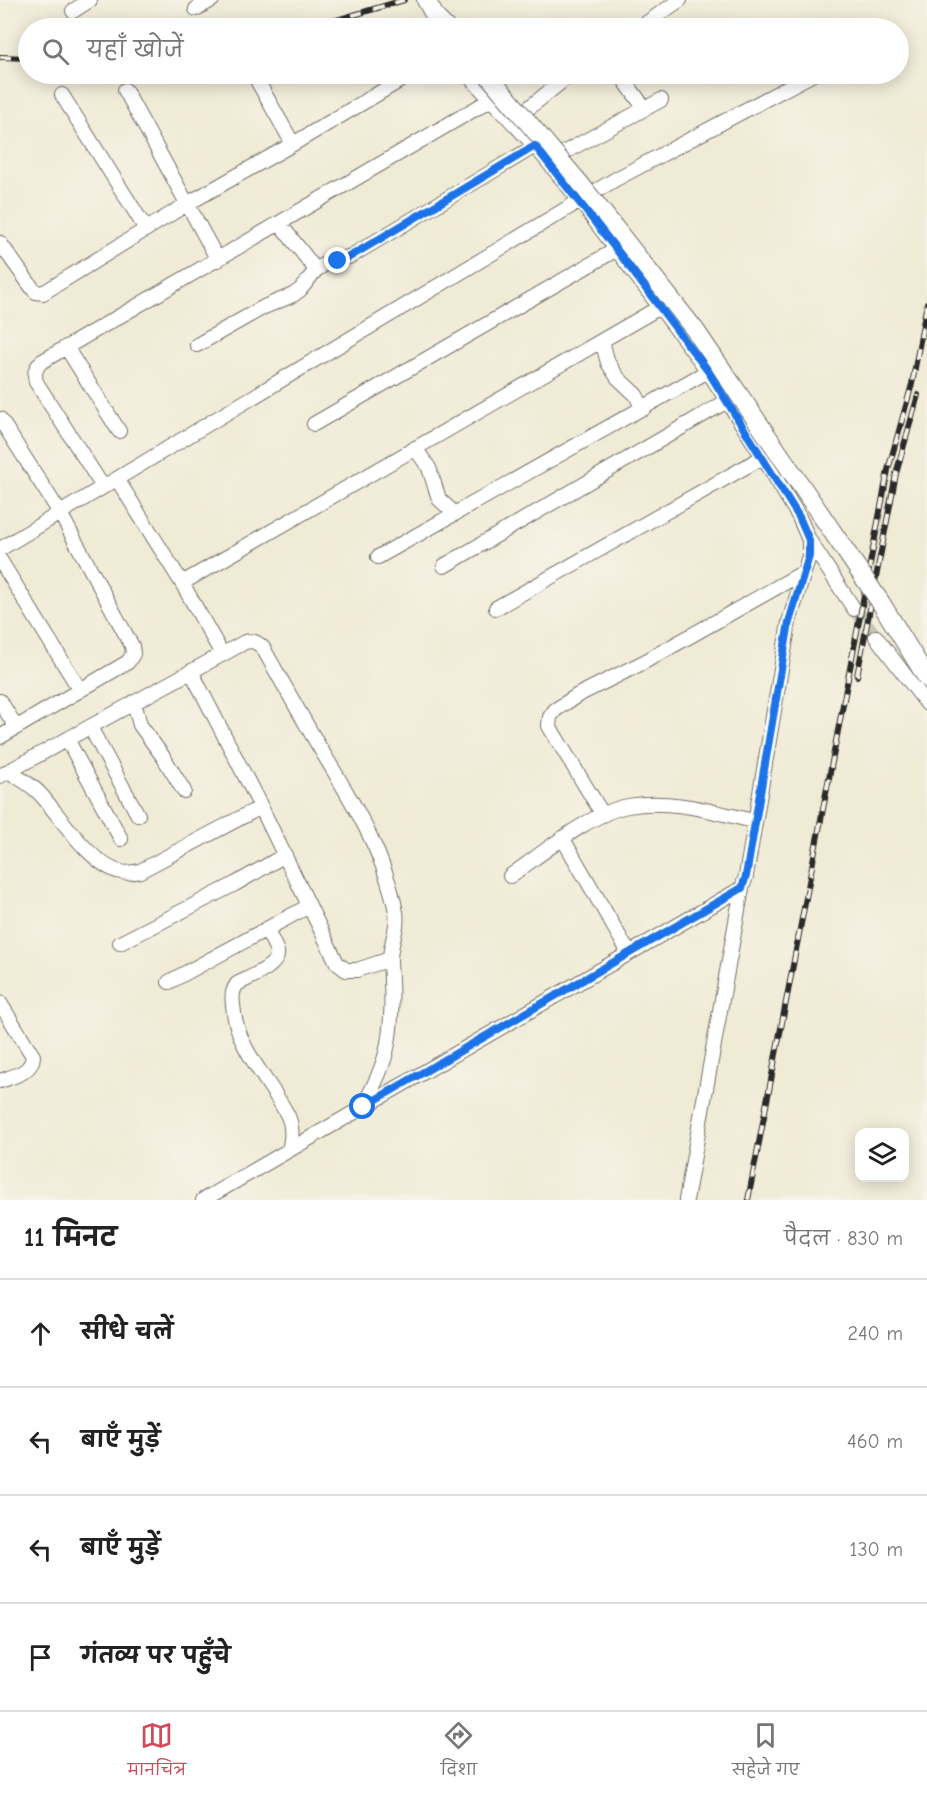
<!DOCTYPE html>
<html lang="hi">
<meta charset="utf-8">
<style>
body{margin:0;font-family:"Comic Neue","Playpen Sans Deva",sans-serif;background:#f6f6f6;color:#222}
.controls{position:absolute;right:18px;bottom:18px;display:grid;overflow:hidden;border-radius:12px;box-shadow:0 3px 15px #0003}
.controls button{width:54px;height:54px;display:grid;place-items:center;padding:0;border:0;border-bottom:2px solid #e0e0e0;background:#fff;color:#222;font:30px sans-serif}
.stop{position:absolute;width:18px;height:18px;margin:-14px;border:4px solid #1a73e8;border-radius:50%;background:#fff}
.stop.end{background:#1a73e8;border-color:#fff;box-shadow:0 2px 6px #0008}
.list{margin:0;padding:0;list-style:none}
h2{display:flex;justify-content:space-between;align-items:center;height:78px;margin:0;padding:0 24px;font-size:26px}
h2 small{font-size:20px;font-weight:400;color:#767676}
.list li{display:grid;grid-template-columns:39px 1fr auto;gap:18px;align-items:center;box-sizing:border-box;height:108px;padding:0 24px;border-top:2px solid #e0e0e0}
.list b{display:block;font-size:22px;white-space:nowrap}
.list em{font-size:20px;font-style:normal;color:#767676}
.icon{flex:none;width:33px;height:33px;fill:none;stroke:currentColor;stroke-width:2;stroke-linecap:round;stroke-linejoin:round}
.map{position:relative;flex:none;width:927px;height:1200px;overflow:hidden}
.search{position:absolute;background:#fff;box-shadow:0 3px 15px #0003;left:18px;right:18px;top:18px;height:66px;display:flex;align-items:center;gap:15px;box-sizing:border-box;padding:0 21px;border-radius:33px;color:#767676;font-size:22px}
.sheet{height:510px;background:#fff}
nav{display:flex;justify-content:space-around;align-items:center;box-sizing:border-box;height:84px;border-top:2px solid #e0e0e0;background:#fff;font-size:16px;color:#767676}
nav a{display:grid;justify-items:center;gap:3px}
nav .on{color:#d1495b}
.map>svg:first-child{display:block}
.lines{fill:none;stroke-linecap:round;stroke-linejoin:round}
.minor-tunnel{stroke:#c9c5b3;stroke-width:14;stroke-dasharray:14 7;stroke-linecap:butt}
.minor-casing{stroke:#706e66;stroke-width:16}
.major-casing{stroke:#706e66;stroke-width:20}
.minor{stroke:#fff;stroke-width:14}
.major{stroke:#fff;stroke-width:18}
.rail-casing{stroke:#2b2b2b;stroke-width:6}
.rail{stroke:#f7f3e8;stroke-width:4;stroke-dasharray:11;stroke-linecap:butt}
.major-bridge-casing{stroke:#706e66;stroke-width:20;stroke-linecap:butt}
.major-bridge{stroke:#fff;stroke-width:18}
.route{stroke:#1a73e8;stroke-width:8}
</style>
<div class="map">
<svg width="927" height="1200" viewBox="0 0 927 1200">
<rect width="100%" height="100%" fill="#f7f3e8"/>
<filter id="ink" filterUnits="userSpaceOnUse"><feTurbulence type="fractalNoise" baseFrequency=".0167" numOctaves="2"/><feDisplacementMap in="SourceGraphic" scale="12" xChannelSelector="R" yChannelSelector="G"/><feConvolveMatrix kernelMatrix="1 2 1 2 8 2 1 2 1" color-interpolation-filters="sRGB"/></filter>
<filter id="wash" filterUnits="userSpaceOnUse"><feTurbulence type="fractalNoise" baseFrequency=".008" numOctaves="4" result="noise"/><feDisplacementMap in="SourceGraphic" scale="24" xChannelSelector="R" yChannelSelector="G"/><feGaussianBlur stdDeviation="1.35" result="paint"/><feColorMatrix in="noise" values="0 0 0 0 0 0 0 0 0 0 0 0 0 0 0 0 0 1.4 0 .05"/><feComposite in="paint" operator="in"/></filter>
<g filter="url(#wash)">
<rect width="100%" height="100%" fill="#f0ebd5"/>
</g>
<g filter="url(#ink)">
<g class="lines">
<!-- minor-tunnel -->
<path class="minor-tunnel" d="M 854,609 L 876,637"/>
<defs>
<path id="minor" d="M 196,9 L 212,0
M 73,11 L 90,0
M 639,28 L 680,0
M 467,74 L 535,146 L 580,201 L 708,371 L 763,457 L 799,517 L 809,540 L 809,556 L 789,622 L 746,876 L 742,888 L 686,1200
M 620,74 L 645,109
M 254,75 L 293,144
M 125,90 L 218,260
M 62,95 L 146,229
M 515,119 L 571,74
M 550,160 L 661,100
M 280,224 L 316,270
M 0,243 L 33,289 L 36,292 L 43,293 L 187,204 L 293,144 L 411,74
M 602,341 L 608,363 L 618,378 L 636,395 L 643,409
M 197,345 L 264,307 L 293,295 L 300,290 L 316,270 L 325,264 L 351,256 L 535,146
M 66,347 L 119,431
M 0,419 L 60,513 L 132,646 L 133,654 L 128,662 L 0,737
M 314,424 L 617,249
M 415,448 L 429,468 L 439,499 L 455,514
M 117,479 L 182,583 L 222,654
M 103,487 L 36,382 C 34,373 35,369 41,362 L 492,99
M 809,540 L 854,609
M 0,549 L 616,179 L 813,74
M 378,557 L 708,371
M 0,560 L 80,690
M 444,566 L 727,401
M 182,583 L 660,307
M 496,608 L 763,457
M 876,637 L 927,704
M 191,671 L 261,807 L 337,963 L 346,970 L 357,970 L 390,959
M 0,701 L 16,727
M 134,702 L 140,725 L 164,758 L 184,791
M 90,727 L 138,815
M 67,739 L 121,839
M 8,771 C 20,779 33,785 42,796 C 61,818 92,866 121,872 C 127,874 134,872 140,871 L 261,807
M 0,776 L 245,642 C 253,640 257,642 263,648 C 281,680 299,712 317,743 C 349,796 384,850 396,912 C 399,929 389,945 390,962 C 392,992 393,1023 386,1053 C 381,1072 372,1090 363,1107
M 603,815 L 549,726 L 550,717 L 555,710 L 578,695 L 644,662 L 804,572
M 563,839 L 629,953
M 510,876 C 542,854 590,813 628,806 C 670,798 714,812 754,821
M 266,929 C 269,936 275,944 277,952 C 280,966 248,978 237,984 C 232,991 232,997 233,1005 C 236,1049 269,1079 288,1116 C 293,1128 292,1138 289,1150
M 120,943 L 235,884 L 285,855
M 169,982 L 309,906
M 0,1003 L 33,1056 C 32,1073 13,1076 0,1081
M 203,1200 L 742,888"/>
<path id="major" d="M 426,0 L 436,18 L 446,28"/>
</defs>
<!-- minor casing -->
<use href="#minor" class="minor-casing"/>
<!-- major casing -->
<use href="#major" class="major-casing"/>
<!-- minor -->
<use href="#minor" class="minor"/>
<!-- major -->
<use href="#major" class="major"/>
<defs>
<path id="rail" d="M 310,28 L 404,0
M 0,57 L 28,58
M 857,676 L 896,474 L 918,395
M 748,1200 L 888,470 L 912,384 L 927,303"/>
</defs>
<!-- rail casing -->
<use href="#rail" class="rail-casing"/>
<!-- rail -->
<use href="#rail" class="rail"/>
<defs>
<path id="major-bridge" d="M 487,74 L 581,185 L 695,330 L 881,603 L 927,678"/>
</defs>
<!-- major-bridge casing -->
<use href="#major-bridge" class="major-bridge-casing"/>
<!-- major-bridge -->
<use href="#major-bridge" class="major-bridge"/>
</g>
</g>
<g class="lines" filter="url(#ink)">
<!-- route -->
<path class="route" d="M 338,261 L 351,256 L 535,146 L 616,249 L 708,371 L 799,517 L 809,540 L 809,556 L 789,622 L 746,876 L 742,888 L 363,1107"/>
</g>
</svg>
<div class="controls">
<button><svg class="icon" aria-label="layers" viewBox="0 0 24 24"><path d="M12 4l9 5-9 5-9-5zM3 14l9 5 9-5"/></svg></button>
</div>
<div class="stop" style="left:363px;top:1107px"></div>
<div class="stop end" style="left:338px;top:261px"></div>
<div class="search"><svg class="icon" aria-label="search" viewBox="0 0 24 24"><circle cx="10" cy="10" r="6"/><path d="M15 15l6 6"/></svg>यहाँ खोजें</div>
</div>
<section class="sheet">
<h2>11 मिनट<small>पैदल · 830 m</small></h2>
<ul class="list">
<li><svg class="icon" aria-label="ahead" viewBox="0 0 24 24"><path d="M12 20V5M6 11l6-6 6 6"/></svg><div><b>सीधे चलें</b></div><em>240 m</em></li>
<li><svg class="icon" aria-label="left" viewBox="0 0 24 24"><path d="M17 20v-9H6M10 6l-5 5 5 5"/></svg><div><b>बाएँ मुड़ें</b></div><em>460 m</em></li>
<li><svg class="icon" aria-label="left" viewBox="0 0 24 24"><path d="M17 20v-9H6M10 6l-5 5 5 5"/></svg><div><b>बाएँ मुड़ें</b></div><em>130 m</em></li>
<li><svg class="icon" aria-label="arrive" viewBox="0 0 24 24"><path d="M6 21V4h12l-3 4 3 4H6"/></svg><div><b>गंतव्य पर पहुँचे</b></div></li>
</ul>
</section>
<nav>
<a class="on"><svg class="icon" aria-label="map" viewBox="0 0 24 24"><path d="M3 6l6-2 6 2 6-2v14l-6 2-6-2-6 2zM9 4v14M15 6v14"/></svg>मानचित्र</a>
<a><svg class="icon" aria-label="directions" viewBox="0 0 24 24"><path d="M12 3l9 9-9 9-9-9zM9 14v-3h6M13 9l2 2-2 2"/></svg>दिशा</a>
<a><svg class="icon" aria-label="saved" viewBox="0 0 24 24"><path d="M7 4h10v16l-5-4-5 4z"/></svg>सहेजे गए</a>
</nav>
